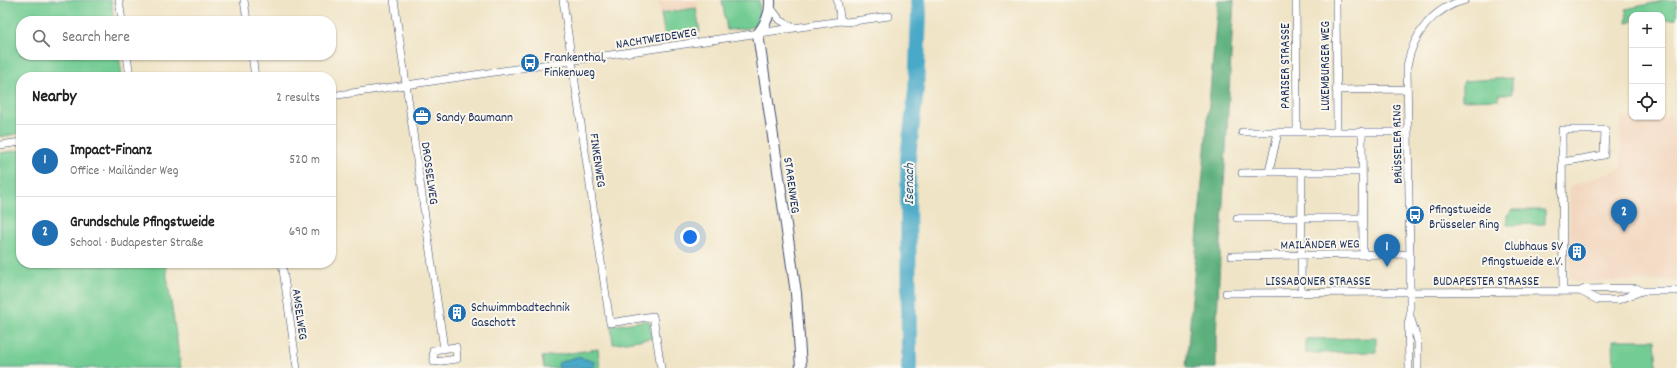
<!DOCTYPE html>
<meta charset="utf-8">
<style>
body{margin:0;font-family:Dekko,sans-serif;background:#f2f2f2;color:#222}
.controls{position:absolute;right:12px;top:12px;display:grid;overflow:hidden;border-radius:8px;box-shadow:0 1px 3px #0004}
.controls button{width:36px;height:36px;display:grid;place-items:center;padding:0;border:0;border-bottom:1px solid #e0e0e0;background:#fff;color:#222;font:20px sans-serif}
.you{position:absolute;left:690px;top:237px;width:14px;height:14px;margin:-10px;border:3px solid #fff;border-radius:50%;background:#1a73e8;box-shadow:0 0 0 6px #1a73e833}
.badge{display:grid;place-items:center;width:26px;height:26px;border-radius:50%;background:#1f6fb2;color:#fff;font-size:13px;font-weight:700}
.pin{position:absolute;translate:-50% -33px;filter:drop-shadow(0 1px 2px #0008)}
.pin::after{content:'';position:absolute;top:21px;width:14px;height:12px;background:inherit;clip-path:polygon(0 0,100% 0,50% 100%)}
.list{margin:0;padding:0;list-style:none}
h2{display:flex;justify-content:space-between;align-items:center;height:52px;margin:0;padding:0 16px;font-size:17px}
h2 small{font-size:13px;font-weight:400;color:#767676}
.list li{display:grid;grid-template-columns:26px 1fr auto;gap:12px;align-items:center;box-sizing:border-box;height:72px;padding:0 16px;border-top:1px solid #e0e0e0}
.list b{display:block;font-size:15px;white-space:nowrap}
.list p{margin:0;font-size:13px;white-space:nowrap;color:#767676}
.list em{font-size:13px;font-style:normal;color:#767676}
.icon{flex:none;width:22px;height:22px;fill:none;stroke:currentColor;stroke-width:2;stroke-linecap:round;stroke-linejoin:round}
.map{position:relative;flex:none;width:1677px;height:368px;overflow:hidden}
.search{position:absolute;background:#fff;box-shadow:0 1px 3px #0004;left:16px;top:16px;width:320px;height:44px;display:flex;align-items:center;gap:10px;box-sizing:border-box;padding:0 14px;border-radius:16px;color:#767676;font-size:15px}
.panel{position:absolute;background:#fff;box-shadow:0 1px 3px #0004;left:16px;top:72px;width:320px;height:196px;border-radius:16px}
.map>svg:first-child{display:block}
.built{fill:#f2d5bd}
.green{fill:#72cc93;stroke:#467e78}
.forest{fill:#5db07d;stroke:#3c706e}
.water{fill:#49a9c8;stroke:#326c93}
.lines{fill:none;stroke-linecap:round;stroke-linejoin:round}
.river{stroke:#49a9c8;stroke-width:16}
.street-casing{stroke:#3b4a6e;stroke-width:8}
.secondary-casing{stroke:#3b4a6e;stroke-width:12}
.street{stroke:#fff;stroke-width:7}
.secondary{stroke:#fff;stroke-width:10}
.labels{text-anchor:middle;stroke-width:4;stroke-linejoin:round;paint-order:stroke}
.street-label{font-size:13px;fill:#1b2f5e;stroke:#fbf7ec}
.poi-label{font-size:13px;fill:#1b2f5e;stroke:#fbf7ec;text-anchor:start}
.water-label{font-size:14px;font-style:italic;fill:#2b5a83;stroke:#fbf7ec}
</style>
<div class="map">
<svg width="1677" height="368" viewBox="0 0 1677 368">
<rect width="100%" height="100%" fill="#fbf7ec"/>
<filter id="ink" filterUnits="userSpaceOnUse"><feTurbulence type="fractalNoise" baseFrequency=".025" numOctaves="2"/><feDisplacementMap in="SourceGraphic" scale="8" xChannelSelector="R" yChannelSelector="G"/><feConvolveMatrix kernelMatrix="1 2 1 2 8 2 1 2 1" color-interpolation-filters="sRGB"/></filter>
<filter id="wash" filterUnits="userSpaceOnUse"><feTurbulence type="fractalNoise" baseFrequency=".012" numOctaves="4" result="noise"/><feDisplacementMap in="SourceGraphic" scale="16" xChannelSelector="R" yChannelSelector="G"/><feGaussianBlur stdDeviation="0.9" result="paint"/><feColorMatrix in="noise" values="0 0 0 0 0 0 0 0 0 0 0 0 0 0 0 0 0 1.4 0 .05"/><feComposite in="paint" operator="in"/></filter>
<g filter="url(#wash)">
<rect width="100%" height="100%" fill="#f0e4c6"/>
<!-- built -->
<path class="built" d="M 658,0 L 697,0 L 701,33 L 664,38 Z
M 1669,113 L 1677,124 L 1677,280 L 1574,282 L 1570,278 L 1570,186 L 1621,169 L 1621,117 L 1666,117 Z"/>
<!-- green -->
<path class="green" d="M 0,0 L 111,0 L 114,21 L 21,21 L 21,55 L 119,55 L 122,77 L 21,77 L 21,133 L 0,137 Z
M 722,0 L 759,0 C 762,30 753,28 727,30 Z
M 1667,0 L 1677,0 L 1676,19 L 1662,20 L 1662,15 L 1632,15 L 1632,22 L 1627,23 L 1626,9 Z
M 696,8 L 700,32 L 665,37 L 661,13 Z
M 1512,78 L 1512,94 L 1499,94 L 1499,99 L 1462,100 L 1462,86 L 1464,81 Z
M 21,150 L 21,263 L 165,263 L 181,368 L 0,368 L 0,153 Z
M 1513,210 L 1545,210 L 1545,224 L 1507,225 L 1507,215 Z
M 649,320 L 652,338 L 613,344 L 611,326 Z
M 1376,338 L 1376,352 L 1306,353 L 1306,339 Z
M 1613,340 L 1655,340 L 1657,368 L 1614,368 Z
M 598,349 L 600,368 L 544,368 L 542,357 Z"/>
<!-- forest -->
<path class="forest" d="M 1218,0 L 1234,0 L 1216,335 L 1216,368 L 1186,368 Z"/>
<!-- water -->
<path class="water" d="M 576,357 L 594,361 L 593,368 L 559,368 L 558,363 Z"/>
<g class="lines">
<!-- river -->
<path class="river" d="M 909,368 L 908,157 L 916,91 L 919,13 L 918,0"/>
</g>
</g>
<g filter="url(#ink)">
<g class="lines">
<defs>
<path id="street" d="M 119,0 L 122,21
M 244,0 L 247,21
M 394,0 L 444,349
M 563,0 L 610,323 L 653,316 L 661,368
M 837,0 L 841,21
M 1296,0 L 1297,131
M 1336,0 L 1337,131
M 771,8 L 780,20 L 794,28
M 127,55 L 130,77
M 252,55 L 255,77
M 1336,90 L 1407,89
M 331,96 L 841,21 L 847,22 L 889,16
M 1362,131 L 1363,255
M 1278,132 L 1408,132
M 0,145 L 21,142
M 1562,162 L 1604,155 L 1605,130 L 1562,130 L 1563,291
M 1269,172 L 1362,172
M 1242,173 L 1269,172 L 1278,132 L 1242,132
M 1237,218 L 1362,218
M 1231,256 L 1410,254
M 282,263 L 297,368
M 1580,291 L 1585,289 L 1636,288 L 1642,291
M 1301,292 L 1302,172
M 1226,293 L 1580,291 L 1598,300 L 1618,300 L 1642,291 L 1677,291
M 1410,316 L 1418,342 L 1418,368
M 456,347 L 457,359 L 434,362 L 433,350 Z
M 1409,368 L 1408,324 L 1410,316 L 1410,265 L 1407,66 C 1413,34 1433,8 1465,0"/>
<path id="secondary" d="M 770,0 C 771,13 766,23 758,34 L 796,293 L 801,368"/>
</defs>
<!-- street casing -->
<use href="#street" class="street-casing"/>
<!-- secondary casing -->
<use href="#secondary" class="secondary-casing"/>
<!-- street -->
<use href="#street" class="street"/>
<!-- secondary -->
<use href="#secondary" class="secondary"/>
</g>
</g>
<!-- icons -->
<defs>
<symbol id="bus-disc" viewBox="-11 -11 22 22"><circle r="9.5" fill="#1f6fb2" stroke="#fbf7ec"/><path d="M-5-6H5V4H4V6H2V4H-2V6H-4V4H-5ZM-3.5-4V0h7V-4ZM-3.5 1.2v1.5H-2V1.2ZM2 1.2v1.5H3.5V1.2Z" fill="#fff"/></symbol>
<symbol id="office-disc" viewBox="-11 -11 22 22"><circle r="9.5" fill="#1f6fb2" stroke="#fbf7ec"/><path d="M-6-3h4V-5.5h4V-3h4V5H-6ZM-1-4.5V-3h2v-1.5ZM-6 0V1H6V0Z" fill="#fff"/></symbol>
<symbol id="building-disc" viewBox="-11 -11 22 22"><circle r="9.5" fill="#1f6fb2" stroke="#fbf7ec"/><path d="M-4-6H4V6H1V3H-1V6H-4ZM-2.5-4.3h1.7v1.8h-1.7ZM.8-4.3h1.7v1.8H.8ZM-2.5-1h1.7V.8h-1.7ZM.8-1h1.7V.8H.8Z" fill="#fff"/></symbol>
</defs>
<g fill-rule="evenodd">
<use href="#bus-disc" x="519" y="52" width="22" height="22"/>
<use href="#office-disc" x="411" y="105" width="22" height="22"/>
<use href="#bus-disc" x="1404" y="204" width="22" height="22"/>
<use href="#building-disc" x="1566" y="241" width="22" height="22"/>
<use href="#building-disc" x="446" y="302" width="22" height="22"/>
</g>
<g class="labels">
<!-- street labels -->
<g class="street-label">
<text transform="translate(656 37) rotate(-9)" y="5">NACHTWEIDEWEG</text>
<text transform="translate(1284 66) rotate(-90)" y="5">PARISER STRASSE</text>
<text transform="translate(1324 66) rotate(-90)" y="5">LUXEMBURGER WEG</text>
<text transform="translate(1396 144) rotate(-91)" y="5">BRÜSSELER RING</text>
<text transform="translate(599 160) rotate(82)" y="5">FINKENWEG</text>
<text transform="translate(431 173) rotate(82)" y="5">DROSSELWEG</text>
<text transform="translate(793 185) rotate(82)" y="5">STARENWEG</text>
<text transform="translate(1320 243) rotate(-1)" y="5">MAILÄNDER WEG</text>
<text x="1318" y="285">LISSABONER STRASSE</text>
<text x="1486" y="285">BUDAPESTER STRASSE</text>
<text transform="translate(301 314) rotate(82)" y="5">AMSELWEG</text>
</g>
<!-- poi labels -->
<g class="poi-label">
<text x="544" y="61">Frankenthal,<tspan x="544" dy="15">Finkenweg</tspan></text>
<text x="436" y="121">Sandy Baumann</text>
<text x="1429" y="213">Pfingstweide<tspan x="1429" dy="15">Brüsseler Ring</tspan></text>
<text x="1563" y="250" text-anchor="end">Clubhaus SV<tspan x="1563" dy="15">Pfingstweide e.V.</tspan></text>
<text x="471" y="311">Schwimmbadtechnik<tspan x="471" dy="15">Gaschott</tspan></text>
</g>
<!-- water labels -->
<g class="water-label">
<text transform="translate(908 184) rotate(-90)" y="5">Isenach</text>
</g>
</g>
</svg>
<div class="controls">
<button>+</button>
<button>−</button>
<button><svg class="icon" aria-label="locate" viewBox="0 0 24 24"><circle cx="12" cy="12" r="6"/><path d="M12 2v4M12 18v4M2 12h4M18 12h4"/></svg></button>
</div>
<div class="you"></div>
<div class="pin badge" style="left:1387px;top:267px">1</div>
<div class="pin badge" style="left:1624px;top:232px">2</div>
<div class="search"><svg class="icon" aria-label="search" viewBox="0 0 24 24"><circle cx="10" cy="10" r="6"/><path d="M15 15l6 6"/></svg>Search here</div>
<section class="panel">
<h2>Nearby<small>2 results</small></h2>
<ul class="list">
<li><span class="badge">1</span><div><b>Impact-Finanz</b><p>Office · Mailänder Weg</p></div><em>520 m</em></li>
<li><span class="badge">2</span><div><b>Grundschule Pfingstweide</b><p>School · Budapester Straße</p></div><em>690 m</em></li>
</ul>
</section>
</div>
